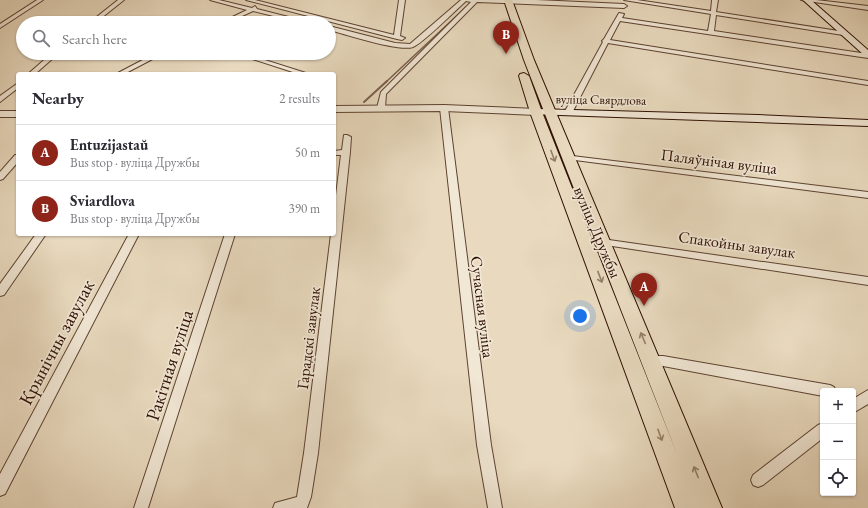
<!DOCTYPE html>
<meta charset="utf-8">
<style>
body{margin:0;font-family:"EB Garamond",serif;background:#f7f7f7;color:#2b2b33}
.controls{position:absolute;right:12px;bottom:12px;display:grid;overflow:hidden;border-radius:4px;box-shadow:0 1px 3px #0004}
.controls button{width:36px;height:36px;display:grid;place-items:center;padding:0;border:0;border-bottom:1px solid #e1e1e2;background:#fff;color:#2b2b33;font:20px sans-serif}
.you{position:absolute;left:580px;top:316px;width:14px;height:14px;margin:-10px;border:3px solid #fff;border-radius:50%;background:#1a73e8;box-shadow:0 0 0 6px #1a73e833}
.badge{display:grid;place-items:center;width:26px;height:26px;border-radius:50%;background:#8f2418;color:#fff;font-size:13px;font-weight:700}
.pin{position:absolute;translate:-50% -33px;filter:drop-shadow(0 1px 2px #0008)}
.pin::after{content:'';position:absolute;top:21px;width:14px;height:12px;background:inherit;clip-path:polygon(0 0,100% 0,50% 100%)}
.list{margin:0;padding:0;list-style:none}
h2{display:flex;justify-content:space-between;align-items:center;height:52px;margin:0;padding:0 16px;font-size:17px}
h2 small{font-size:13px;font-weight:400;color:#7c7c81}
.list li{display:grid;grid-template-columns:26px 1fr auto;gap:12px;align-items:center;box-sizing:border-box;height:56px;padding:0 16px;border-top:1px solid #e1e1e2}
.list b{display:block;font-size:15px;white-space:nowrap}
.list p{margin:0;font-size:13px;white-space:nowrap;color:#7c7c81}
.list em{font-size:13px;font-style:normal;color:#7c7c81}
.icon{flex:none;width:22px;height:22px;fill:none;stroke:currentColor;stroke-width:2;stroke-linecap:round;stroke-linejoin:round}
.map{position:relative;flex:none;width:868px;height:508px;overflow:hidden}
.search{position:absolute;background:#fff;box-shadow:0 1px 3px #0004;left:16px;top:16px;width:320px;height:44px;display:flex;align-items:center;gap:10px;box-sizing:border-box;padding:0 14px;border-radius:22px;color:#7c7c81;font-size:15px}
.panel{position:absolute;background:#fff;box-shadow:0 1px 3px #0004;left:16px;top:72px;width:320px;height:164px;border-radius:4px}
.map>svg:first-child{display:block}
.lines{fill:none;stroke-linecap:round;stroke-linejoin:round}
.stream-far1{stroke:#785f4d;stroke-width:1.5}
.stream{stroke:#785f4d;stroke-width:2}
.minor-casing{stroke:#5d4231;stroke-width:2}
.tertiary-casing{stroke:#5d4231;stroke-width:2}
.secondary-casing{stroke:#2e0f02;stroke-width:2}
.primary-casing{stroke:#2e0f02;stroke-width:2}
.minor{fill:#f1e7d5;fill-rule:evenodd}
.tertiary{fill:#f1e7d5;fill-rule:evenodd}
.secondary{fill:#f1e7d5;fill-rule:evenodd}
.primary{fill:#e9dabf;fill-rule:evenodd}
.oneway{stroke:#957f6a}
.labels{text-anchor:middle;stroke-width:3.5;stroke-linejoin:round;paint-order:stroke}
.far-street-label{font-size:13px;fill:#2e0f02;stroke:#f1e7d5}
.street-label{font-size:16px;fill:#2e0f02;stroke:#f1e7d5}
.near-street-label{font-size:19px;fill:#2e0f02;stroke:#f1e7d5}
</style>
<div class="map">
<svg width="868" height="508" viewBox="0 0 868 508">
<rect width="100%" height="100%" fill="#e9dabf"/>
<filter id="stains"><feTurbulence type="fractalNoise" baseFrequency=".005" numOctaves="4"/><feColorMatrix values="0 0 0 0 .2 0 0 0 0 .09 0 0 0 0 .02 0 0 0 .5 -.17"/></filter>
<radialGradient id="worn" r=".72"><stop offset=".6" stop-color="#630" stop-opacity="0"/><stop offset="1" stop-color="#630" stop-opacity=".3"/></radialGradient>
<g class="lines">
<!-- stream-far1 -->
<path class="stream-far1" d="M 386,82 L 466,7"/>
<!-- stream -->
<path class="stream" d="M 364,102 L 387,81"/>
<defs>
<path id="minor" d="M 37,0 L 43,0 L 0,28 L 0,24 Z
M 118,0 L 124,0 L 95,23 L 89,23 Z
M 210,0 L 219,0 L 252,8 L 255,6 L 257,9 L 312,23 L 302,23 L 253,11 L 227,23 L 220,23 L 247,10 Z
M 246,0 L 255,0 L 394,35 L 399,0 L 405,0 L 400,36 L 405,38 L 402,40 L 397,39 Z
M 461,0 L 536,0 L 624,4 L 627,6 L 624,8 L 477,2 L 386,94 L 385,108 L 384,110 L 378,110 L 377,108 L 381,92 L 471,2 L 466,1 C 456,10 422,44 413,47 C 399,52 345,34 329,30 L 329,26 L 395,43 L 410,44 Z
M 624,0 L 637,0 L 711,11 L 712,0 L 718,0 L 716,12 L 845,32 L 846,33 L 843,35 L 716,15 L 714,31 L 868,54 L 868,58 L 620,21 L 610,40 L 868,81 L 868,85 L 608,43 L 572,113 L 571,115 L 565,115 L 564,113 L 603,42 L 602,41 L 604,39 L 619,13 L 624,14 L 622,18 L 708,31 L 711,14 Z
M 801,0 L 816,0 L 868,6 L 868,10 Z
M 52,53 L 59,53 L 35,74 L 28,74 Z
M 156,53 L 164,53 L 124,74 L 116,74 Z
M 234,53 L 243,53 L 309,74 L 299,74 Z
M 18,83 L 18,88 L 0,102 L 0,96 Z
M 441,106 L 447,106 L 448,108 L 491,445 L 502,508 L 488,508 L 477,445 L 440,108 Z
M 344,135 L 347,135 L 351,137 L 350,152 L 318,453 L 311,497 L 307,508 L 273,508 L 275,503 L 297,497 L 304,453 L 331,234 L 334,234 L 334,211 L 341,155 L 334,155 L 334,151 L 342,150 Z
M 15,155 L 18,155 L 18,162 L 3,179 L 0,180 L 0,172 Z
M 564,155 L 868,192 L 868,198 L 567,159 L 563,157 Z
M 36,234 L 46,234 L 4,295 L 0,296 L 0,284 Z
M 129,234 L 139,234 L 5,494 L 0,496 L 0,474 Z
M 225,234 L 235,234 L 148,508 L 134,508 Z
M 602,239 L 868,277 L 868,285 L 599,244 L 597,242 L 599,240 Z
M 652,356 L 663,356 L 830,385 L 834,387 L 836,391 L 823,391 L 823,396 L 663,366 L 648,365 L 646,361 L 648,357 Z
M 868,390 L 868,404 L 853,413 L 853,399 Z
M 823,423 L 823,438 L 763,485 L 758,487 L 753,485 L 751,480 L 753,475 L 818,425 Z"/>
<path id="tertiary" d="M 444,105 L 536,109 L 541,112 L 536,115 L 444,111 L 334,112 L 334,106 Z
M 0,111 L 18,111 L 18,117 L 0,117 Z"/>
<path id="secondary" d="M 803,0 L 811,0 L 868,50 L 868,57 L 865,56 Z
M 536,109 L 758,115 L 868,120 L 868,126 L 532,114 L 531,112 L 532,110 Z"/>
<path id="primary" d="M 504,0 L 512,0 L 534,60 L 722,508 L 675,508 L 530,112 L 519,76 L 520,74 L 524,73 L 529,76 L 542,112 L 679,459 L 524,60 Z"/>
</defs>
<!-- minor casing -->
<use href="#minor" class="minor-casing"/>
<!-- tertiary casing -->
<use href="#tertiary" class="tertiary-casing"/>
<!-- secondary casing -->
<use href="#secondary" class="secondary-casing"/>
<!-- primary casing -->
<use href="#primary" class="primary-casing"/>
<!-- minor -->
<use href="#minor" class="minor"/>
<!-- tertiary -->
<use href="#tertiary" class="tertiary"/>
<!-- secondary -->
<use href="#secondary" class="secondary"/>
<!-- primary -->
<use href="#primary" class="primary"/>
</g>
<!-- one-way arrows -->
<defs><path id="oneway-shaft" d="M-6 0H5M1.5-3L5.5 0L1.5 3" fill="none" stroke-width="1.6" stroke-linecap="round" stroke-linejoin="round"/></defs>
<g class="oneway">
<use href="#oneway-shaft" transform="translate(553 156) rotate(69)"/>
<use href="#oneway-shaft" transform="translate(600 277) rotate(69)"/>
<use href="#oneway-shaft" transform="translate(643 338) rotate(-113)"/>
<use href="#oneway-shaft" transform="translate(660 435) rotate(70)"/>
<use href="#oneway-shaft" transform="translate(696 472) rotate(-112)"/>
</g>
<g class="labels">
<!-- far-street labels -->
<g class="far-street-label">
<text transform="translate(601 99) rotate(1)" y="5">вуліца Свярдлова</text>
</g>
<!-- street labels -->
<g class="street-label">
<text transform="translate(719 161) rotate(7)" y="6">Паляўнічая вуліца</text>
<text transform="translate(598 232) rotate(67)" y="6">вуліца Дружбы</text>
<text transform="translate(737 244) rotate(8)" y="6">Спакойны завулак</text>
<text transform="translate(483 307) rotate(83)" y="6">Сучасная вуліца</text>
<text transform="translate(308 338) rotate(-83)" y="6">Гарадскі завулак</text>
</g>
<!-- near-street labels -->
<g class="near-street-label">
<text transform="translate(56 342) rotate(-62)" y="7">Крынічны завулак</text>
<text transform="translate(169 365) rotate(-72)" y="7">Ракітная вуліца</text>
</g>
</g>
<rect width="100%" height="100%" filter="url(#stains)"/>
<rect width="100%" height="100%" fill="url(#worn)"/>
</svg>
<div class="controls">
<button>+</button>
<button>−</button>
<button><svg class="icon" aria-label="locate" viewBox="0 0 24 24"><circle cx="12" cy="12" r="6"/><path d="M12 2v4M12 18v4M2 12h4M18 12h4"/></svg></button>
</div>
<div class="you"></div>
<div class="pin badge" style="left:644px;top:306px">A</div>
<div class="pin badge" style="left:506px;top:54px">B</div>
<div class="search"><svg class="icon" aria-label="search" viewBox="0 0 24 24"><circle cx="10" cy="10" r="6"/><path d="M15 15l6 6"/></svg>Search here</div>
<section class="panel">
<h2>Nearby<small>2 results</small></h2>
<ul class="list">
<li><span class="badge">A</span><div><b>Entuzijastaŭ</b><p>Bus stop · вуліца Дружбы</p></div><em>50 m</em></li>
<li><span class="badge">B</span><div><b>Sviardlova</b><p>Bus stop · вуліца Дружбы</p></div><em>390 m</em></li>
</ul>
</section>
</div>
